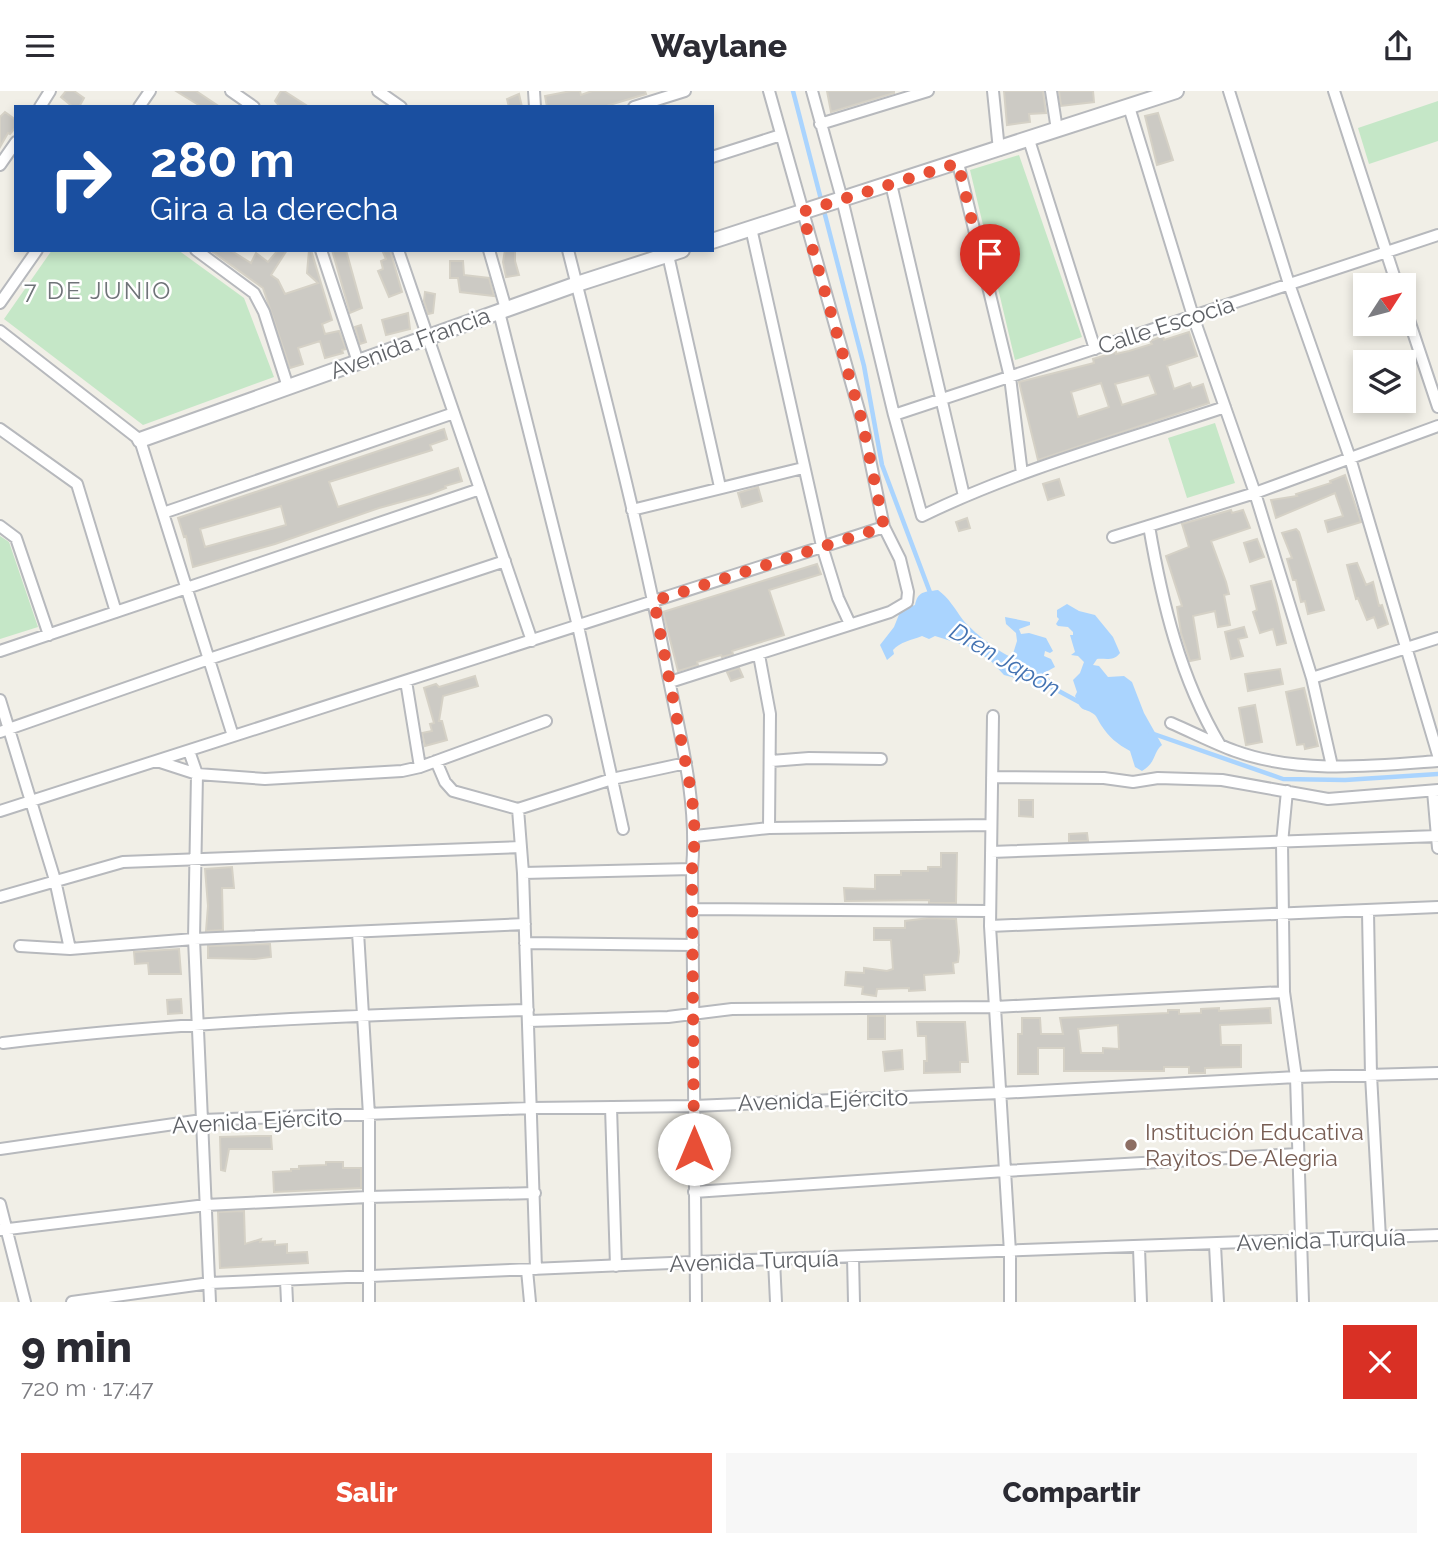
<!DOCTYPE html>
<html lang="es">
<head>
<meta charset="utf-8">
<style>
	:root { --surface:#fff; --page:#f7f7f7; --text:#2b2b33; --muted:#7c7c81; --accent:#e84f36 }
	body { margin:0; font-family:Raleway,sans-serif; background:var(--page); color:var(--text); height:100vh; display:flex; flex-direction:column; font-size:26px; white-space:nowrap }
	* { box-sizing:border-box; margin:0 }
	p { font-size:23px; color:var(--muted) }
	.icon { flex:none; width:38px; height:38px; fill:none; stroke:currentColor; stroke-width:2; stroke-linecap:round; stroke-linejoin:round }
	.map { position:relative; height:1211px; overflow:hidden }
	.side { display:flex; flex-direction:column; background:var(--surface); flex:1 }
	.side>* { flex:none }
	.top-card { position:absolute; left:14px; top:14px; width:700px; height:147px; border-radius:0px; box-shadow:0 4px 10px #0003; background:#1a4fa0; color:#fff; overflow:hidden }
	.needle { width:46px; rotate:54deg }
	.controls { position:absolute; left:1353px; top:182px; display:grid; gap:14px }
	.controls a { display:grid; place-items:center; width:63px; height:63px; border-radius:0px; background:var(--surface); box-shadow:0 4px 10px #0003; font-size:35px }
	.pin { position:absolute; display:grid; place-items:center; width:60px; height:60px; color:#fff; margin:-72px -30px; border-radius:50% 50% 50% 0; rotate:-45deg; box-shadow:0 0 7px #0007 }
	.pin .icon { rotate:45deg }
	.me { position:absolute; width:77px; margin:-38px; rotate:0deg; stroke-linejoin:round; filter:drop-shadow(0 0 5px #0008) }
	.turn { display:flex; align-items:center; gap:24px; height:147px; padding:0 21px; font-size:32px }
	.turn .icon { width:91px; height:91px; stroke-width:2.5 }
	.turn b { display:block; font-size:49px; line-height:60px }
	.round { display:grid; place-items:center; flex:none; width:74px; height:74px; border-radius:0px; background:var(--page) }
	.head { display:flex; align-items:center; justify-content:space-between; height:119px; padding:0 21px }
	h1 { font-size:42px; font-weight:800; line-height:52px }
	.button { display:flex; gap:14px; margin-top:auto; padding:14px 21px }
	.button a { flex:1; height:80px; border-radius:0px; background:var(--accent); color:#fff; font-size:28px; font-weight:800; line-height:80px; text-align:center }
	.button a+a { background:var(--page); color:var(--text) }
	header { display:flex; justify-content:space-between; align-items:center; height:91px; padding:0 21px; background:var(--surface); font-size:32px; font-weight:800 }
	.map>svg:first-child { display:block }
</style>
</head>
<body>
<header><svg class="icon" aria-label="menu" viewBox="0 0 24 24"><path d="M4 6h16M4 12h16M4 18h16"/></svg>Waylane<svg class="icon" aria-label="share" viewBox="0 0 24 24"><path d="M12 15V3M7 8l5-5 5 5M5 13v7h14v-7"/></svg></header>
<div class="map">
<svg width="1438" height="1211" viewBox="0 0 1438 1211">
	<rect width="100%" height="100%" fill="#f1efe7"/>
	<path fill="#c5e7c7" d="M1438,10v40l-69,23 -11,-36z
		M1019,64l63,182 -67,23 -45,-190z
		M52,159h126l66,48 30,79 -131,48 -139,-106z
		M1215,332l20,60 -48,15 -19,-60z
		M0,445l9,6 29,85 -38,12z"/>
	<path fill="#aad4fe" d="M938,499c11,8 17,19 25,30 8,10 37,34 49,37l5,-16 -1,-8 -10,-9 -1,-7 25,5v3l-11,4 2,5 8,-1 17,5 7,13 -3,2 -5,-2 -1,5 7,3 4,8 -11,6 9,10 -8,3 -41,-11 -14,-15 -23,-14 -32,-10 -6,3 -7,-3c-10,4 -22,6 -29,14l1,4 -7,6 -7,-15 14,-18 6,-15 5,-4 10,-3c3,-14 9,-13 23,-15z
		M1067,513l12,7 16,4 18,22 7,16c-7,9 -15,5 -23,6l-4,6 6,1 9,11 16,-1 8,6 12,31 18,32c-9,7 -5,17 -20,26l-7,-4 -5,-16c-13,-7 -21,-14 -29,-26 -2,-3 -4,-8 -6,-10 -11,-9 -13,0 -20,-19l2,-4 -4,-12 7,-7 4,-11 -6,-6 -7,-1 4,-3 -5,-17h3v-3l-5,-5 -10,-1 -2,-2 3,-5 -2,-2v-7z"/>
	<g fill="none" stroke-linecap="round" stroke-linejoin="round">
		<path stroke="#aad4fe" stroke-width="4.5" d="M793,0l71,275 18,99 49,130
			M1044,592l35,19
			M1151,642l132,46 62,1 93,-6"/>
	</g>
	<path fill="#cccac4" stroke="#d5d1c6" stroke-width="2" fill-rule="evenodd" d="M66,0h8l10,7 -5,9h-6l-12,-10z
		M176,0h20l24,16h-18z
		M281,0h3l25,16h-29l-5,-6z
		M571,0h9l1,4 11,-4h53l1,3 -43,13h-56l-2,-11z
		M827,0h67v2l-63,19z
		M1004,0h39l3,22 -17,1 1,8 -23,3z
		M1059,0h34l1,11 -33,4z
		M519,3l3,13h-13l-2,-8z
		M5,21l11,8v7l-6,7 -2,-1 -8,14v-30z
		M1158,22l15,47 -16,5 -12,-49z
		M210,159h20l21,13 5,-10 12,9 10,-12h9l-16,25 7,5 7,14 33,-11 -11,-10 2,-23h2l21,70 -10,4 3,10 14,-3 7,18 -4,1 1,3 -18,5 -5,-17 -22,7 5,16 -13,4 -27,-80z
		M332,159h14l16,58 -12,5z
		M382,159h8l12,42 -13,5 -11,-26 5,-2 -2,-8 5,-2z
		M505,159h10v11l4,14 -13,2 -3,-15z
		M450,170h13l1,14 25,3 5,18 -34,-4 -2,-14h-8z
		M425,201l10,2 -2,19 -5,1 -4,-13z
		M408,222l2,16 -24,6 -4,-15z
		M361,234l5,17 -6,2 -5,-17z
		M1189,241l8,24 -30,10 7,23 16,-6 2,5 11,-4 6,19 -171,57 -19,-78 75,-19 -1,-4 23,-7v2l13,-3 23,-7 -2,-3 13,-5 1,4zM1149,284l7,19 -34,11 -7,-21zM1101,292l8,24 -31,10 -7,-25z
		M444,338l3,10 -17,6 2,5 -103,32 9,25 120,-39 4,13 -17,5 1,2 -16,6 -51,14 -104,36 -82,23 -7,-31 -2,1 -6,-19zM281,415l5,19 -81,22 -5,-18z
		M1345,384l16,47 -33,10 -3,-11 18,-5 -8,-23 -59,25 -5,-18 26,-4 -1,-2 35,-11 -1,-2z
		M1059,388l5,16 -16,5 -5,-16z
		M758,396l4,14 -20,6 -4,-14z
		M1231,419l1,3 11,-3 7,18 -39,13 15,41 3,12 -5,1 6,30 -12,2 -3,-16 -22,5 7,43 -10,2 -9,-28 -4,-26 5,-1 -16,-50 23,-9 -7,-23z
		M967,427l3,10 -11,3 -3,-9z
		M1296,438l3,3 25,78 -16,4 -3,-13 -4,1 -5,-22h-3l-6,-21 5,-1 -10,-25z
		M1257,448l7,18 -14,5 -6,-19z
		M1357,472l9,22 7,-3 6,24 3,-1 6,19 -10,4 -4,-11 -7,3 -9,-22 -2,1 -9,-34z
		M817,473l4,10 -52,16 15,45 -52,16 1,3 -11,3 -1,-2 -24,7 1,3 -20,6 -15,-59z
		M1271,490l6,23 9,39 -9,2 -4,-16 -13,4 -7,-21 4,-2 -6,-24z
		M1244,536l3,10 -9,2 5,17 -12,3 -6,-27z
		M739,577l4,9 -12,4 -4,-9z
		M1280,578l3,15 -35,7 -3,-17z
		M475,585l3,10 -35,10 -4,25h3l5,19 -22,6 -3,-13 10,-2 -2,-7 4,-1 -10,-35 12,-4 3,3z
		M1304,597l14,58 -13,3 -1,-5 -7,1 -11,-53z
		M1255,614l7,37 -16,3 -7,-37z
		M1019,709h14v17l-14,-1z
		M1087,742l1,8h-19v-7z
		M941,762h16l-1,50h-27v-3l-84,1 -1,-13 31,1v-14h26v-4h27v-4h13z
		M232,776l2,21h-12l1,42 -17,1 2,-25 -3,-37z
		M929,827l27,1 3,33 -1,10 -5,1 1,10 -30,2 1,15 -16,1v-3l-32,1 -1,7 -14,-2 1,-7 -18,-2 1,-13 18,1v-5l23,3 6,-2 -2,-29h-17v-12h31v-7z
		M270,853l1,13 -16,2 -47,-1v-12z
		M179,858l2,25h-32l-1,-11 -13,1 -1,-12z
		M181,908l1,14 -14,1 -1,-14z
		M1219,917v3l51,-3 1,15 -51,2 1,20h20v22l-36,1v5h-16v-6h-25v4h-100v-23h-26v26h-20v-40h4v-16h18l1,16h22l-3,-16 108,-5v-3h11v4l22,-1v-4zM1118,934l1,24 -16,-1v5h-22l-3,-24z
		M868,925h17v23h-17z
		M917,931h48l3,40h-8v10l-36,1v-12h3l-1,-25h-8z
		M902,959l1,19 -18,2 -2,-19z
		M256,1045h15l1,13h-43l-4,22 -4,-1 -1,-33z
		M326,1071h17v6h18v20l-87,4 -1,-20 18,-1v-2h8v-3l27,-1z
		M244,1120l1,33 16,-5 -1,3 15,-1v4l12,-1v9l20,-1 1,11 -88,5 -2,-56z"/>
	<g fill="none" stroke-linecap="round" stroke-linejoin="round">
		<defs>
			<path id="minor" d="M231,0l23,16
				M378,0l23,16
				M534,0l1,16
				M812,0l30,108 52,216 28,101c96,-47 201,-75 303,-109
				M993,0l6,59
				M1051,0l6,39
				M1229,0l60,193 61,174 88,297
				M1334,0l63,194
				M40,16l10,-16
				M139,16l11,-16
				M634,16l51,-16
				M1129,16l64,209 62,177 57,185 20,88
				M820,33l108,-33
				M1029,49l66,209
				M712,66l69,-22
				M958,72l52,214 12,97
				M0,74l16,-23
				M891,93l73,312
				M751,137l71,318 16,52 12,26
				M196,159l58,43 10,19 24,75
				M321,159l37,112
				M398,159l134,391
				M489,159l17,59
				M568,159c35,139 72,279 99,420 13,66 31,131 25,199l4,433
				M668,164l52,232
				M0,212l37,-53
				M1404,214l34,102
				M499,221l79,314 45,203
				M0,240l140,109 93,296
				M894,324l544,-180
				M0,338l77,55 39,128
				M632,419l171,-42
				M163,422l291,-100
				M0,435l16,12 33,97
				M1149,435c13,76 31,152 71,219
				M1113,446l142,-44 183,-67
				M0,560l480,-162
				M759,564l11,59 -1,114
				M1312,587l126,-40
				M406,590l14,86
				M670,591l220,-70 17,-10 1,-10 -8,-33 -16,-32 -22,-106 -93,-330
				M0,609l55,180 15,69
				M993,625l-3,210 20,326v50
				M1171,632c21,9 42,20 64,28 63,23 137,15 203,10
				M0,641l209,-73 296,-98
				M189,660l8,23 -3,165 16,363
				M157,670l40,13 68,5 137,-8 18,-4 126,-46
				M436,670l9,21 8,9 65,18 94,-30 74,-16
				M771,670l38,-3 72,1
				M992,686l112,1 29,4 25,-4 64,2 106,19 110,-9
				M1287,700l-5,52 2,149 12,85 7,225
				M1433,700l5,57
				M518,718l5,64 13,396
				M0,720l884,-284
				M695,745l74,-8 222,-3
				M991,761l447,-16
				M523,782l169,-4
				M0,806l123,-35 398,-15
				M693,818l297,2
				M1368,821l3,163 9,163
				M990,835l448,-19
				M358,841l11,183v187
				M525,852l168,2
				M20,855l50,3 124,-10 331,-15
				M528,930l140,-4 64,-8 263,-2 289,-15
				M3,952c174,-21 350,-28 525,-33
				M611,1016l5,159
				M0,1058l202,-29 330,-12 162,-2 306,-13 296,-16 142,-4
				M694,1101l311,-21 293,-17
				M0,1113l25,98
				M0,1139l206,-25 162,-8 167,-4
				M1215,1154l3,57
				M1139,1157l2,54
				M853,1166l1,45
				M774,1169l2,42
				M527,1179l3,32
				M286,1189l1,22
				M72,1211l138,-19 484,-21 744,-27"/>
			<path id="tertiary" d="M712,150l464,-150
				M140,349l437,-156 105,-34"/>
		</defs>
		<use href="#minor" stroke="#b7b9bd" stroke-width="14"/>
		<use href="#tertiary" stroke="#b7b9bd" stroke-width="18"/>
		<use href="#minor" stroke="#fff" stroke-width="10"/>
		<use href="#tertiary" stroke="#fff" stroke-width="14"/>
	</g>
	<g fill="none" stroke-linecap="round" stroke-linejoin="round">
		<path stroke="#e84f36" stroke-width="12" stroke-dasharray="0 21.6" d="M694,1058l-2,-280 3,-33 -3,-40 -38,-195 230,-74 -22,-106 -60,-209 156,-49 32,133"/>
	</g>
	<circle fill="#8d6e63" stroke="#fff" stroke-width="2.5" cx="1131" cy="1054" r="7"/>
	<g text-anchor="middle" stroke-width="5" stroke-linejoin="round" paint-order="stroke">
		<g font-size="23" fill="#5f6267" stroke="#fff">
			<text transform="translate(1166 234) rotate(-18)" y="8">Calle Escocia</text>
			<text transform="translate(410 252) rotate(-20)" y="8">Avenida Francia</text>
			<text transform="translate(823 1009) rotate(-2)" y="8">Avenida Ejército</text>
			<text transform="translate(257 1030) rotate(-3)" y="8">Avenida Ejército</text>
			<text transform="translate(1321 1149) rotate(-2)" y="8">Avenida Turquía</text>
			<text transform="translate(754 1170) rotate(-2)" y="8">Avenida Turquía</text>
		</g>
		<g font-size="23" fill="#785e54" stroke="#fff" text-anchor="start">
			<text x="1145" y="1049">Institución Educativa<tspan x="1145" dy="26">Rayitos De Alegria</tspan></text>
		</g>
		<g font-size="24" letter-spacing="2" fill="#707479" stroke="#fff">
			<text x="98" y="208">7 DE JUNIO</text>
		</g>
		<g font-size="24" font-style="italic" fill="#4473b2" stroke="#fff">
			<text transform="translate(1005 569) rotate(30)" y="8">Dren Japón</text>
		</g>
	</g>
</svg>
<div class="controls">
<a><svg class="needle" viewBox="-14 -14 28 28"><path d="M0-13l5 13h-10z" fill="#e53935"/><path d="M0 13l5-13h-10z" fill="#7c7c81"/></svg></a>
<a><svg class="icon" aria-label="layers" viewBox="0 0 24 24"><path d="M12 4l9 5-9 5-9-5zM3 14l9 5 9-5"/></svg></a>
</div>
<div class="pin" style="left:990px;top:205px;background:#d93025"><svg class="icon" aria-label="arrive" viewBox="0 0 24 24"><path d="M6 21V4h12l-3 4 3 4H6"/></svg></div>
<svg class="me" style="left:694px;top:1058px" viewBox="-20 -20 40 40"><circle r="19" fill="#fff"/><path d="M0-13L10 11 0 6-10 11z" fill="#e84f36"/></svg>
<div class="top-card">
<div class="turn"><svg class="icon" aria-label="right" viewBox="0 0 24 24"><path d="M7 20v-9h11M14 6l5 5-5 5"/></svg><div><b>280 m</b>Gira a la derecha</div></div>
</div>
</div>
<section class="side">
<div class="head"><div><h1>9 min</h1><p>720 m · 17:47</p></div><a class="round" style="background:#d93025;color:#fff"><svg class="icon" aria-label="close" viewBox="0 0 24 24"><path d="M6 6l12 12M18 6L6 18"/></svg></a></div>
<div class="button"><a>Salir</a><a>Compartir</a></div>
</section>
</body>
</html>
